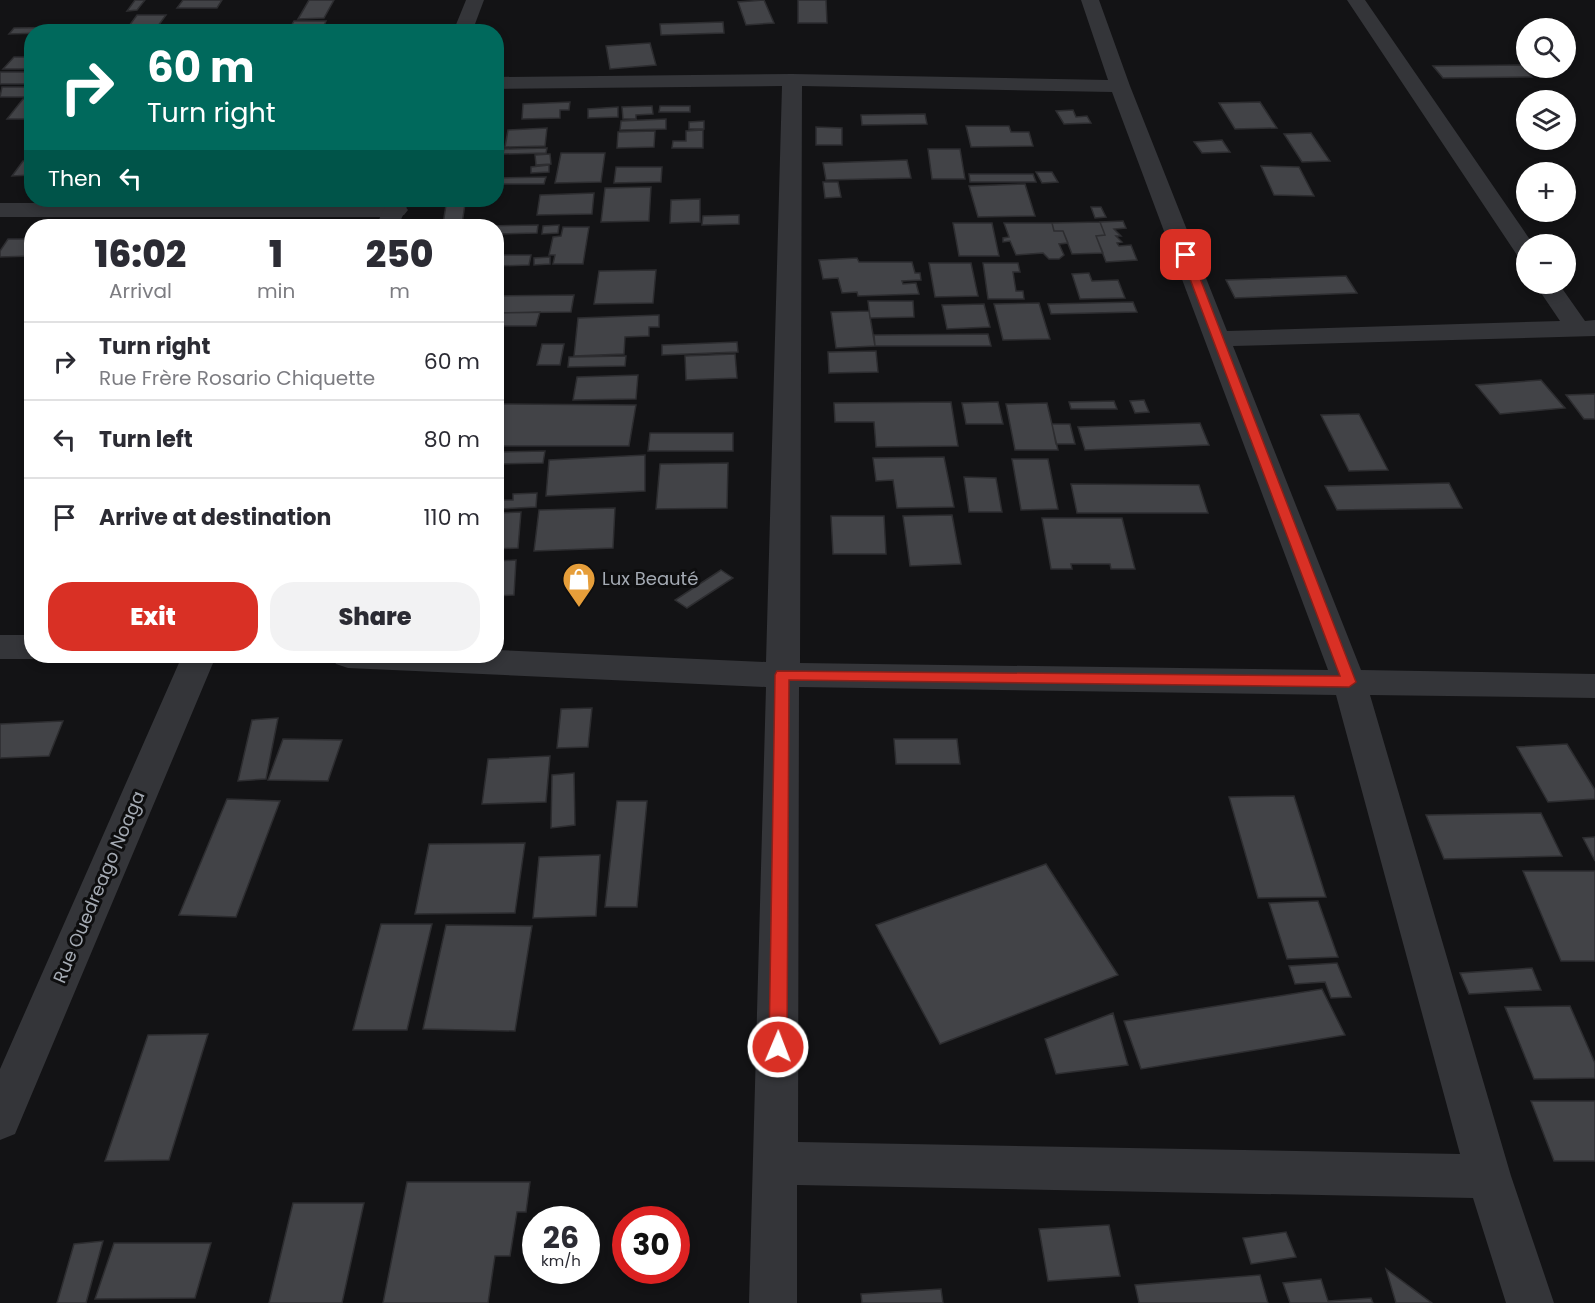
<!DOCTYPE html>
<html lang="en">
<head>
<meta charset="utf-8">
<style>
	:root { --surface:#fff; --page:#f2f2f3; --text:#2b2b33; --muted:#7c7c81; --line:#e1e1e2; --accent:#d93025 }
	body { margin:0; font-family:Poppins,sans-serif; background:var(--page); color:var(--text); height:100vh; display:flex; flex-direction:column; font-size:22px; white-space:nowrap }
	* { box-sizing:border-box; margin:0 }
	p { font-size:20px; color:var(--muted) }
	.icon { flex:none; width:33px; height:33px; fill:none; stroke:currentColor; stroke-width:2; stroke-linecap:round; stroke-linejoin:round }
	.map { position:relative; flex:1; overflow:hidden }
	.details { position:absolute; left:24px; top:219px; width:480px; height:444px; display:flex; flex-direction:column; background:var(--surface); border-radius:24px; box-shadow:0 3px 9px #0003 }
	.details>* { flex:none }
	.banner { position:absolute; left:24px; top:24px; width:480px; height:183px; border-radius:24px; box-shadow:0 3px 9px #0003; background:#00695c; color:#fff; overflow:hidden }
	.tools { position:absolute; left:1516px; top:18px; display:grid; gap:12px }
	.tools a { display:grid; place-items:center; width:60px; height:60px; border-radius:50%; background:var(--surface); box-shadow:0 3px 9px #0003; font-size:30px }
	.speed { position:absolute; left:522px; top:1206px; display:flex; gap:12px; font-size:30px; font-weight:700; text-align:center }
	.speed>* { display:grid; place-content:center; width:78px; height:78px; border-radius:50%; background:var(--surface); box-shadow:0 3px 9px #0003; line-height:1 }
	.speed small { font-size:15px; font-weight:400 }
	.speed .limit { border:9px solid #d22; background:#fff; color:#111 }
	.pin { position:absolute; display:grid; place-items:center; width:51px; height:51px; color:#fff; margin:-26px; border-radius:12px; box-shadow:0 3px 9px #0006 }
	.me { position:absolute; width:66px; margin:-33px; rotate:1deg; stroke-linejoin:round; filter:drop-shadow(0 0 4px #0008) }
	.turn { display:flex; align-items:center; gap:21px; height:126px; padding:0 24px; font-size:27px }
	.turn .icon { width:78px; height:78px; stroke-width:2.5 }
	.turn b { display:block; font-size:42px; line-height:51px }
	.then { display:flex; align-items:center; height:57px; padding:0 24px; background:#0003; gap:12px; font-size:22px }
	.eta { display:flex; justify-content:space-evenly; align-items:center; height:102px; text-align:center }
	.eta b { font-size:36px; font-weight:800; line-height:42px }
	.button { display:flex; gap:12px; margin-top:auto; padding:12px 24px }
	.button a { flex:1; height:69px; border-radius:24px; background:var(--accent); color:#fff; font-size:24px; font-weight:800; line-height:69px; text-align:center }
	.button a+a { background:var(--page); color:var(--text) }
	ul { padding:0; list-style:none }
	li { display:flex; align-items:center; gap:18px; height:78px; padding:0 24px; border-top:2px solid var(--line) }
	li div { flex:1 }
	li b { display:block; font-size:22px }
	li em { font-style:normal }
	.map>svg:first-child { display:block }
</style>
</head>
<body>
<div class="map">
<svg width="1595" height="1303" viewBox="0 0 1595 1303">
	<rect width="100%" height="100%" fill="#131315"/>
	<path fill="#424347" stroke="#2d2d30" stroke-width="1.5" d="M135,0h10l-8,10 -10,1z
		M183,0h39l-5,8h-40z
		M309,0h25l-10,18 -26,1z
		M764,0l10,23 -28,2 -8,-23z
		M798,0h28l1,23h-29z
		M137,15h29l-8,11h-29z
		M294,21h32l-3,7h-33z
		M723,22l1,11 -63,2 -1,-11z
		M81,27l-3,5 -69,2 5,-6z
		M88,28h34l-3,4h-34z
		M650,43l6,22 -46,4 -4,-23z
		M14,57h18v12h-29z
		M1521,65l11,12 -89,1 -10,-12z
		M0,72h32v12h-32z
		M2,87h30v10h-32z
		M23,99h9v20h-25z
		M570,102l-1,8h-9v8l-38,1 1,-15z
		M1260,102l17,26 -42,1 -16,-26z
		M652,106l1,8 -17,1v4h-13l-1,-12z
		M660,106h30v6h-31z
		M618,107v10l-30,1v-9z
		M1073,110l3,7 11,-1 4,7 -27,1 -8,-13z
		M925,114l2,10 -65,1 -1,-10z
		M666,119v10l-46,1 1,-9z
		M704,121v8h-15v-7z
		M966,126h43l2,6h18l4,14 -62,1z
		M816,127l26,1v17h-26z
		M547,128l-2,18 -40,1 3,-17z
		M703,130v18h-31l1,-7h13v-10z
		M655,131l-1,16 -37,1 1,-16z
		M1311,133l19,28 -28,1 -18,-28z
		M1222,140l8,12 -28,1 -8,-11z
		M547,148l-1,5 -43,1 1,-5z
		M928,149h32l5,30h-33z
		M561,153h44l-4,29 -46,1z
		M550,154l1,10 -15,1 -1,-10z
		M907,160l4,18 -85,2 -3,-17z
		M23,161h9v14l-20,1z
		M549,165v7l-18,1v-6z
		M1261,166l38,1 15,29 -40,-1z
		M616,167h46l-1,15 -47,1z
		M1036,172h16l6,10 -16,1z
		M969,174h64l3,8h-66z
		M546,177l-2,7h-48v-6z
		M823,182h15l3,15 -16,1z
		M1025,184l10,32 -57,1 -9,-31z
		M651,187l-2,34 -48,1 4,-34z
		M594,193l-2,21 -55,1 3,-20z
		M700,199v23l-30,1 1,-23z
		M465,204l-3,20h-19l3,-19z
		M1091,207h10l5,10 -11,1z
		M739,215v9l-37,1 1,-9z
		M1123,221l3,7 -12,1 7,7h-5l6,6 -5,1 2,3 12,-1 6,15 -31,2 -10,-26 9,-1 -5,-13z
		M1100,222l5,13 -9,1 7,17 -31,1 -9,-23h-9l-2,-8z
		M953,223h39l7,33h-40z
		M1004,223h48l2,8h9l5,12 -9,1 5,11 -5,4h-10l-6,-6 -27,2 -6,-14 -7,1v-4l6,-1z
		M538,225l-1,8 -41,1v-8h-12z
		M559,225l-1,8 -16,1 1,-8z
		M563,227h26l-6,37h-30l2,-9h-6l4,-18 8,-1z
		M8,239h24v17l-32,1v-6z
		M496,255h35l-2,10 -33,1z
		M550,257v7l-16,1v-7z
		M857,258l2,4h53l3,11h5l1,7 -19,1 1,3 13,-1 3,11 -61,2 -1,-4 -15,1 -4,-15 -15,1 -4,-19z
		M929,263h42l7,33 -43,1z
		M983,263h35l2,9h-7l3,19h7l1,8h-36z
		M656,270l-3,33 -59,1 5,-33z
		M1089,273l3,8 26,-1 7,18 -45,1 -8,-25z
		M1346,276l11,17 -122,5 -9,-18z
		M574,295l-3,17 -75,1v-17z
		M868,301h45l1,16 -44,1z
		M1133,302l4,10 -86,2 -3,-10z
		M1039,303l11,36 -47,1 -9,-36z
		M984,304l6,23 -43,2 -5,-24z
		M869,311l6,35 -39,2 -5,-36z
		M540,312l-4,14h-40v-13z
		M659,315v12h-10v9l-24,1 -1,17 -50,2 4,-38z
		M988,334l3,12h-116l-1,-11z
		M737,342l1,10 -76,3v-10z
		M542,344h22l-4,21h-23z
		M876,351l2,21 -49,1 -1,-21z
		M735,354l2,24 -51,2 -1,-24z
		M626,356l-1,10 -57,1 1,-10z
		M638,375l-2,24 -63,1 4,-23z
		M1541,380l24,28 -65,6 -24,-29z
		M1595,394v25h-11l-18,-24z
		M1144,400l5,12 -14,1 -5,-12z
		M1114,401l3,8h-46l-2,-7z
		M951,402l7,44 -82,1 -2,-25h-39l-1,-19z
		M998,402l5,22h-37l-4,-21z
		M1047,403l11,47h-43l-9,-46z
		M496,404l140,1 -7,41h-133z
		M1359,414l29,56 -39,1 -28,-56z
		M1200,423l9,22 -124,5 -7,-23z
		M1052,424h18l5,20h-19z
		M650,433h83v18h-85z
		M545,451l-2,12 -43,1 2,-12z
		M645,455v36l-99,5 3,-36z
		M944,457l10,50 -57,1 -4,-28 -17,1 -3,-23z
		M1012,459h36l10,50 -37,1z
		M728,463l-1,45 -71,1 4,-45z
		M964,477l32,1 6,34h-33z
		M1449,483l13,25 -125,2 -12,-24z
		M1071,484l128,1 9,28h-131z
		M537,493l-1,14 -37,2 1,-9h13v-6z
		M615,508l-2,40 -79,3 5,-41z
		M521,512l-3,36 -22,1v-36z
		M952,515l9,49 -51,2 -7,-50z
		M831,516h53l2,38h-53z
		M1042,518h80l13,51h-24l-1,-5h-39l1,5h-21z
		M516,560l-2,35 -18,1v-35z
		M721,570l12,8 -46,30 -12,-8z
		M592,708l-4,39 -31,1 4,-39z
		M278,718l-12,61 -28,2 14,-61z
		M63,721l-14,35 -49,2v-34z
		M283,739l59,1 -14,41 -60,-1z
		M894,739h63l3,25h-64z
		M1567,744l28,46v9l-47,3 -31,-55z
		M550,756l-4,46 -64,2 6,-45z
		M574,773l1,52 -24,3 1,-53z
		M1294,796l32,101 -68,1 -29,-101z
		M227,799l53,2 -44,116 -57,-2z
		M617,801h30l-10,106h-32z
		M1541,813l21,43 -118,3 -18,-44z
		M1595,837v24l-12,-23z
		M525,843l-10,70 -100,1 14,-70z
		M600,855l-4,61 -63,2 6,-61z
		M1046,864l72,111 -178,69 -64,-119z
		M1523,871h72v90h-34z
		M1318,901l20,56 -51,2 -18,-56z
		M381,924h51l-25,106h-54z
		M446,925l86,1 -17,105 -92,-2z
		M1337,963l14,34 -20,1 -6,-16 -30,2 -6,-18z
		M1532,968l9,22 -72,4 -9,-21z
		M1322,989l23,46 -204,34 -17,-48z
		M1570,1006l25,57v15l-61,1 -29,-72z
		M1113,1013l15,52 -72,9 -11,-35z
		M208,1034l-39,126 -64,1 43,-126z
		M1531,1101h64v60h-41z
		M407,1182h123l-4,30h-9l-7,44h-15l-7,47h-105z
		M293,1203h71l-22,100h-73z
		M1109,1225l11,51 -72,5 -9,-52z
		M1286,1232l10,25 -45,7 -8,-26z
		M103,1241l-17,62h-29l17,-59z
		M114,1243h97l-16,55 -100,1z
		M1386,1269l46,34h-36z
		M1260,1275l8,28h-129l-4,-18z
		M1321,1279l7,22 43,-3 2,5h-83l-7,-20z
		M941,1289l2,14h-81l-1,-9z"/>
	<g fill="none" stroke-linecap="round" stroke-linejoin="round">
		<path fill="#343539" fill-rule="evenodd" d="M1081,0h18l31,86 97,245 333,-10 -25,-37h24l26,37 10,-1v16l-362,10 128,324 234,4v24l-225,-3 141,481 43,127h-48l-33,-105 -676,-13v118h-48l17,-616 -418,-19 -12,-4 -5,-8h165v-6l270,12 16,-576 -286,3v-12l296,-3 316,6zM802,86l310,6 216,578 -528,-7zM799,687l537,8 124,459 -662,-12z
			M1347,0h18l168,244h-6v16l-8,-2z
			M0,203h396l8,2 4,5 -4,5 -8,2h-396z
			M0,635h32v21h11l-11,3h-32z"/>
		<path fill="#343539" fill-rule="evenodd" d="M466,0h18l-12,32h-19z
			M388,200h22l-12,26h-22z
			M182,656h34l-201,478 -15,6v-71z"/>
	</g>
	<path fill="#d93025" stroke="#8d1f18" stroke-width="1.5" d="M1186,252l5,3 165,427 -7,5 -560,-7 -2,367 -3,6 -6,2 -6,-2 -3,-6 6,-372 2,-4 563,5 -159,-421z"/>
	<defs>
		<symbol id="shop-pin" viewBox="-11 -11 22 30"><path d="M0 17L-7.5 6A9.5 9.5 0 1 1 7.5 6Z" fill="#e69e3a" stroke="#0e0e0f"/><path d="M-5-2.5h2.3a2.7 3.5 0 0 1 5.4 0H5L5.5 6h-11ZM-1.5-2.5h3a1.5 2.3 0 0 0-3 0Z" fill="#fff"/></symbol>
	</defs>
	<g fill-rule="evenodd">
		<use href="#shop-pin" x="560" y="560" width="38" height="52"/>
	</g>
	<g text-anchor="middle" stroke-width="6" stroke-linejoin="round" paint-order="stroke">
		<g font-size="18" fill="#a5abb4" stroke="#0e0e0f" text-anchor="start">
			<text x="602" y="585">Lux Beauté</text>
		</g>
		<g font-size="18" fill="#a5abb4" stroke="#0e0e0f">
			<text transform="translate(99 887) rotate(-67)" y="6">Rue Ouedreago Noaga</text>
		</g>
	</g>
</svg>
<div class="tools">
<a><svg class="icon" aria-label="search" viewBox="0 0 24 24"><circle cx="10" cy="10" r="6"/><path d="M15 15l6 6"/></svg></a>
<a><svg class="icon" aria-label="layers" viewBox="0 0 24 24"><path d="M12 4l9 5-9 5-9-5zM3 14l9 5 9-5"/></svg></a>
<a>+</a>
<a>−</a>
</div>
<div class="speed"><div>26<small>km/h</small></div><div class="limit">30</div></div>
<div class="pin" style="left:1186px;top:255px;background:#d93025"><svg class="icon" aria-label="arrive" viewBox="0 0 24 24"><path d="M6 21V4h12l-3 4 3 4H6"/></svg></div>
<svg class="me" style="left:778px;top:1047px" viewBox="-20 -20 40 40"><circle r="17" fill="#d93025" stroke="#fff" stroke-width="3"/><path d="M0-11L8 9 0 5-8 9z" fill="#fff"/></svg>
<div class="banner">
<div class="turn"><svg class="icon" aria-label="right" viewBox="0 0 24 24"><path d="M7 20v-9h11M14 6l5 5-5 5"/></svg><div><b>60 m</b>Turn right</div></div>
<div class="then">Then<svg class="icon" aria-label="left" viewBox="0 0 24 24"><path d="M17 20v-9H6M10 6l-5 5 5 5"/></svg></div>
</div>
<section class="details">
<div class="eta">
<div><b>16:02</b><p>Arrival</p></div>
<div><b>1</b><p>min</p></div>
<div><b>250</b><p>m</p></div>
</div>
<ul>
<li><svg class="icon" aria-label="right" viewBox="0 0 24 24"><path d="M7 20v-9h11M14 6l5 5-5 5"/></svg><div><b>Turn right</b><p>Rue Frère Rosario Chiquette</p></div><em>60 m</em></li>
<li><svg class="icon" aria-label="left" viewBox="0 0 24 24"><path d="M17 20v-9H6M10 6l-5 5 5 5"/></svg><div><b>Turn left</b></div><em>80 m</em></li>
<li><svg class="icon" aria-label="arrive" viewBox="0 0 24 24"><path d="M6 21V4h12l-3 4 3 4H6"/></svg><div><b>Arrive at destination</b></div><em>110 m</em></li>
</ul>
<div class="button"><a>Exit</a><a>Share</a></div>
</section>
</div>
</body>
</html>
